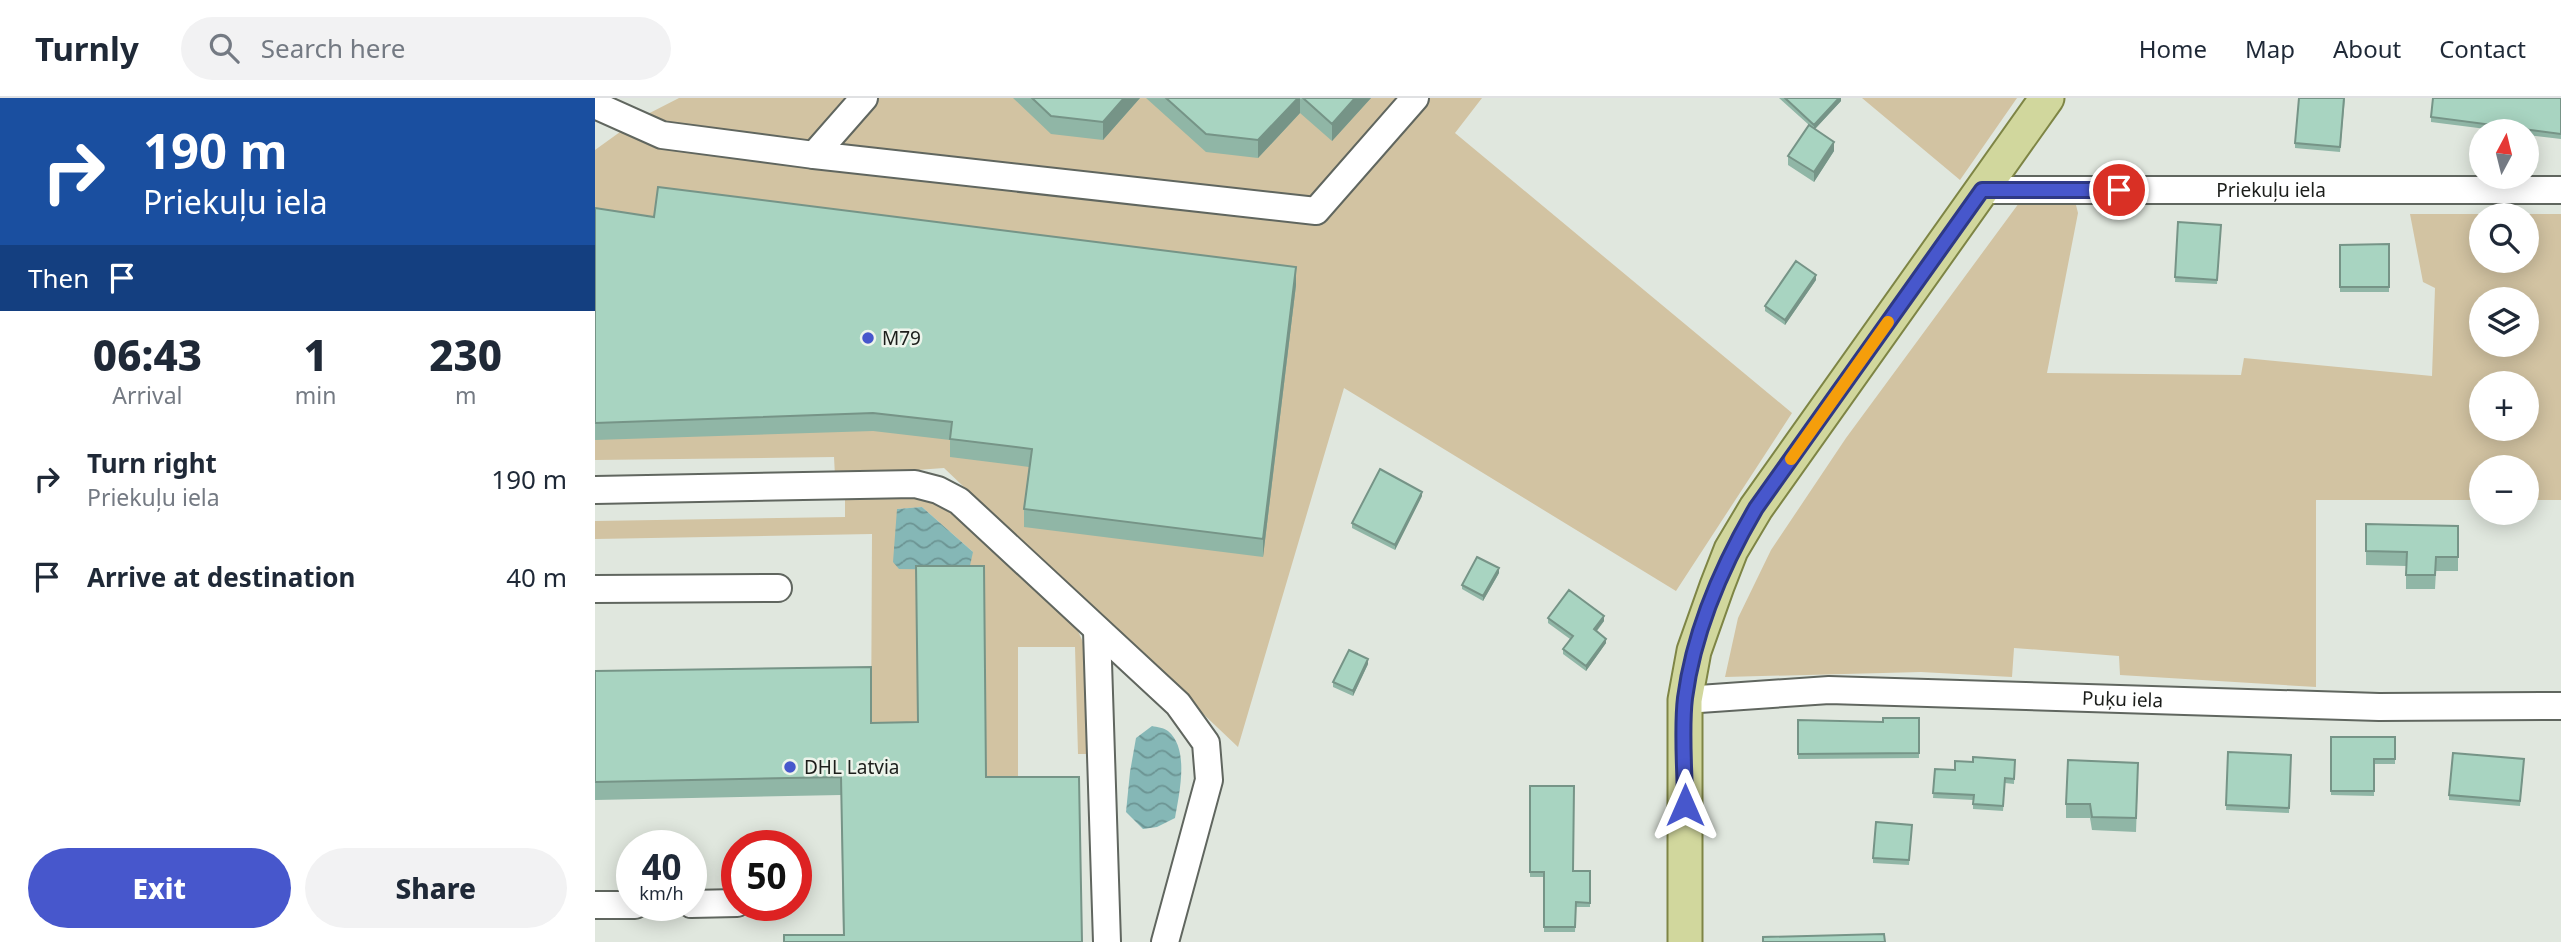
<!DOCTYPE html>
<html lang="en">
<head>
<meta charset="utf-8">
<style>
	:root { --surface:#fff; --page:#f2f2f3; --text:#1f2937; --muted:#747a83; --line:#e0e1e3; --accent:#4757cc }
	body { margin:0; font-family:"Noto Sans",sans-serif; background:var(--page); color:var(--text); height:100vh; display:flex; flex-direction:column; font-size:26px; white-space:nowrap }
	* { box-sizing:border-box; margin:0 }
	p { font-size:23px; color:var(--muted) }
	.icon { flex:none; width:38px; height:38px; fill:none; stroke:currentColor; stroke-width:2; stroke-linecap:round; stroke-linejoin:round }
	.map { position:relative; flex:1; overflow:hidden }
	.panel { display:flex; flex-direction:column; background:var(--surface); width:595px }
	.panel>* { flex:none }
	.guide { background:#1a4fa0; color:#fff; overflow:hidden }
	.needle { width:46px; rotate:7deg }
	.tools { position:absolute; left:1874px; top:21px; display:grid; gap:14px }
	.tools a { display:grid; place-items:center; width:70px; height:70px; border-radius:50%; background:var(--surface); box-shadow:0 4px 18px #0003; font-size:35px }
	.speed { position:absolute; left:21px; top:732px; display:flex; gap:14px; font-size:35px; font-weight:700; text-align:center }
	.speed>* { display:grid; place-content:center; width:91px; height:91px; border-radius:50%; background:var(--surface); box-shadow:0 4px 18px #0003; line-height:1 }
	.speed small { font-size:18px; font-weight:400 }
	.speed .limit { border:10px solid #d22; background:#fff; color:#111 }
	.pin { position:absolute; display:grid; place-items:center; width:60px; height:60px; color:#fff; margin:-30px; border:4px solid #fff; border-radius:50%; box-shadow:0 2px 7px #0007 }
	.me { position:absolute; width:77px; margin:-38px; rotate:0deg; stroke-linejoin:round; filter:drop-shadow(0 0 5px #0008) }
	.turn { display:flex; align-items:center; gap:24px; height:147px; padding:0 28px; font-size:32px }
	.turn .icon { width:91px; height:91px; stroke-width:2.5 }
	.turn b { display:block; font-size:49px; line-height:60px }
	.then { display:flex; align-items:center; height:66px; padding:0 28px; background:#0003; gap:14px; font-size:26px }
	.eta { display:flex; justify-content:space-evenly; align-items:center; height:119px; text-align:center }
	.eta b { font-size:42px; font-weight:800; line-height:49px }
	.cta { display:flex; gap:14px; margin-top:auto; padding:14px 28px }
	.cta a { flex:1; height:80px; border-radius:42px; background:var(--accent); color:#fff; font-size:28px; font-weight:800; line-height:80px; text-align:center }
	.cta a+a { background:var(--page); color:var(--text) }
	ul { padding:0; list-style:none }
	li { display:flex; align-items:center; gap:21px; height:98px; padding:0 28px }
	li div { flex:1 }
	li b { display:block; font-size:26px }
	li em { font-style:normal }
	header { display:flex; align-items:center; gap:42px; box-sizing:border-box; height:98px; padding:0 35px; background:var(--surface); border-bottom:2px solid var(--line) }
	header strong { font-size:33px }
	nav { display:flex; gap:38px; margin-inline-start:auto; font-size:24px }
	.search { width:490px; height:63px; background:var(--page); display:flex; align-items:center; gap:18px; box-sizing:border-box; padding:0 24px; border-radius:38px; color:var(--muted); font-size:26px }
	main { display:flex; flex:1; min-height:0 }
	.map>svg:first-child { display:block }
</style>
</head>
<body>
<header>
<strong>Turnly</strong>
<div class="search"><svg class="icon" aria-label="search" viewBox="0 0 24 24"><circle cx="10" cy="10" r="6"/><path d="M15 15l6 6"/></svg>Search here</div>
<nav><a>Home</a><a>Map</a><a>About</a><a>Contact</a></nav>
</header>
<main>
<section class="panel">
<div class="guide">
<div class="turn"><svg class="icon" aria-label="right" viewBox="0 0 24 24"><path d="M7 20v-9h11M14 6l5 5-5 5"/></svg><div><b>190 m</b>Priekuļu iela</div></div>
<div class="then">Then<svg class="icon" aria-label="arrive" viewBox="0 0 24 24"><path d="M6 21V4h12l-3 4 3 4H6"/></svg></div>
</div>
<div class="eta">
<div><b>06:43</b><p>Arrival</p></div>
<div><b>1</b><p>min</p></div>
<div><b>230</b><p>m</p></div>
</div>
<ul>
<li><svg class="icon" aria-label="right" viewBox="0 0 24 24"><path d="M7 20v-9h11M14 6l5 5-5 5"/></svg><div><b>Turn right</b><p>Priekuļu iela</p></div><em>190 m</em></li>
<li><svg class="icon" aria-label="arrive" viewBox="0 0 24 24"><path d="M6 21V4h12l-3 4 3 4H6"/></svg><div><b>Arrive at destination</b></div><em>40 m</em></li>
</ul>
<div class="cta"><a>Exit</a><a>Share</a></div>
</section>
<div class="map">
<svg width="1966" height="844" viewBox="0 0 1966 844">
	<defs>
		<pattern id="water-waves" width="16" height="10" patternUnits="userSpaceOnUse" patternTransform="scale(1.75)"><rect width="16" height="10" fill="#85b7b6"/><path d="M0 5q4-4 8 0t8 0" fill="none" stroke="#6c9493"/></pattern>
	</defs>
	<rect width="100%" height="100%" fill="#e0e7de"/>
	<path fill="#d2c3a2" fill-rule="evenodd" d="M84,0h803l-27,35 337,280 -116,178 -332,-203 -106,359 -294,-279 -109,8 -1,-19 -239,3v-310l43,-31z
		M1267,0h155l-57,82z
		M1424,105l57,2 2,8 -31,160 194,2 3,-17 188,18 3,-88 -12,-6 -13,-68h151v286h-34v-33h-46v33h-165v187l-196,-12 -1,-19 -105,-8 -2,29 -91,-5 -196,5 13,-59 33,-68 75,-112zM1886,117h46v46h-46zM1886,201h46v46h-46zM1886,285h46v46h-46z
		M329,397l30,20 124,116 12,27 1,96h-13l-3,-107h-57v147l-100,-54h-47l1,-206 -277,5v-18l250,-4v-18zM327,409l51,45 -76,-43z"/>
	<path fill="url(#water-waves)" d="M327,409l51,45 -4,18 -70,-1 -6,-7 4,-53z
		M557,628c5,1 12,2 16,5 22,18 11,63 7,87l-18,9 -14,2 -17,-17 4,-40 6,-34z"/>
	<g fill="none" stroke-linecap="round" stroke-linejoin="round">
		<defs>
			<g id="minor">
				<path d="M269,0l-50,57 502,56 99,-113"/>
				<path d="M0,7l67,30 152,20"/>
				<path id="s1" d="M1387,92h579"/>
				<path d="M0,392l320,-6 23,6 21,11 219,203 28,39 3,37 -44,162"/>
				<path d="M0,491l183,-1"/>
				<path d="M502,533l10,311"/>
				<path id="s2" d="M1090,602l144,-10 550,17 182,-1"/>
				<path d="M96,806l46,-1"/>
				<path d="M0,807h40"/>
			</g>
			<path id="major" d="M1090,844v-242l9,-49 23,-65 14,-36 25,-42 291,-410"/>
		</defs>
		<use href="#minor" stroke="#60665f" stroke-width="30"/>
		<use href="#major" stroke="#7e8545" stroke-width="37"/>
		<use href="#minor" stroke="#fff" stroke-width="26"/>
		<use href="#major" stroke="#d1d79d" stroke-width="33"/>
	</g>
	<path fill="#90b6a6" d="M418,0h127l-37,42 -52,-6z
		M551,0h225l-39,43 -32,-28 -42,45 -52,-6z
		M1184,0h62v3l-26,28 19,22 -20,31 -26,-17v-9l21,-31z
		M1750,0l-5,54 -45,-4v-5z
		M1966,0v41l-34,-4v-4h-25l-71,-9v-5z
		M0,110l59,9 642,68 -33,272 -239,-30v-18l5,-42 -79,-10v-17l-77,-9 -278,9z
		M1583,124l43,3 -4,59 -42,-2z
		M1794,146v48h-49v-47z
		M1221,182l-31,45 -20,-14v-5z
		M827,398l-27,54 -43,-22v-5z
		M1771,426l92,2v45h-22l-1,18h-29v-23l-40,-1z
		M389,468l-141,369 -2,-140 -246,5v-129l276,52 47,-1z
		M904,475l-16,28 -21,-12v-4z
		M953,520l56,3 -7,10 9,12 -20,28 -23,-17v-5l7,-10 -22,-16z
		M773,566l-15,32 -20,-9v-5z
		M1324,620v40l-121,1v-39l85,2z
		M1736,639h64v27h-21v32l-43,-1z
		M1633,654l63,3 -2,58 -63,-3z
		M1420,662l-1,24 -9,-1 -2,28 -30,-2v-9l-40,-2 2,-29 20,1 18,-8z
		M1929,666l-4,42 -71,-6v-5z
		M1543,679l-2,55 -44,-2 -2,-12h-24v-14z
		M935,688l43,85h17v36h-14l-1,25h-31v-55h-14z
		M1317,727l-3,40 -36,-2v-5z"/>
	<path fill="#769487" d="M529,0h16l-37,42v-18z
		M703,0h2v15l-42,45v-18z
		M760,0h16l-39,43v-17z
		M1244,0h2v3l-27,29v-5z
		M1239,44v9l-20,31v-10z
		M701,169v18l-33,272v-18z
		M1221,177v5l-31,45v-5z
		M827,394v4l-27,54v-5z
		M904,470v5l-16,28v-5z
		M1009,518v5l-10,13v-5z
		M1011,541v4l-20,28v-5z
		M773,561v5l-15,32v-5z"/>
	<path fill="#a8d4c1" stroke="#769487" stroke-width="2" d="M437,0h92l-21,24 -52,-6z
		M571,0h132l-40,42 -52,-6z
		M708,0h52l-23,26z
		M1190,0h54l-25,27z
		M1704,0h45l-4,49 -45,-4z
		M1838,0h128v36l-130,-17z
		M1214,27l25,17 -20,30 -26,-16z
		M63,89l638,80 -33,272 -239,-30 8,-60 -82,-10 2,-17 -79,-9 -278,10v-215l59,9z
		M1583,124l43,3 -4,55 -42,-3z
		M1794,146v43h-49v-42z
		M1201,163l20,14 -31,45 -20,-14z
		M785,371l42,23 -27,53 -43,-22z
		M1771,426l92,2v31h-22l-1,18h-29l1,-23 -41,-1z
		M882,459l22,11 -16,28 -21,-11z
		M321,468h68l2,211h93l3,165h-298v-7h60l-3,-158 -246,5v-111l276,-4v56l47,-1z
		M974,492l35,26 -10,13 12,10 -20,27 -23,-17 10,-13 -25,-18z
		M754,552l19,9 -15,32 -20,-9z
		M1288,620h36v35l-121,1v-34l85,2z
		M1736,639h64v22h-21v32h-43z
		M1633,654l63,3 -2,53 -63,-3z
		M1858,655l71,6 -4,42 -71,-6z
		M1378,659l42,3 -1,19 -9,-1 -2,28 -30,-2 1,-9 -41,-2 2,-24 20,1v-9l18,1z
		M1473,662l70,3 -2,55 -44,-1 -2,-13h-24z
		M935,688h44l-1,85h17v32l-14,-1 -1,25h-31v-55h-14z
		M1281,724l36,3 -3,35 -36,-2z
		M1289,836l1,8h-122v-5z"/>
	<g fill="none" stroke-linecap="round" stroke-linejoin="round">
		<defs>
			<path id="route" d="M1090,707c0,-34 -4,-74 0,-107 9,-68 37,-132 71,-190l226,-318h137"/>
		</defs>
		<use href="#route" stroke="#2e3985" stroke-width="18"/>
		<use href="#route" stroke="#4757cc" stroke-width="12"/>
		<path stroke="#f59e0b" stroke-width="12" d="M1196,361l97,-137"/>
	</g>
	<g fill="#4757cc" stroke="#edf4eb" stroke-width="2.5">
		<circle cx="273" cy="240" r="7"/>
		<circle cx="195" cy="669" r="7"/>
	</g>
	<g text-anchor="middle" stroke-width="5" stroke-linejoin="round" paint-order="stroke">
		<g font-size="19" fill="#1c1e1b" stroke="#edf4eb">
			<text dy="7" stroke="none"><textPath href="#s1" startOffset="289">Priekuļu iela</textPath></text>
			<text dy="7" stroke="none"><textPath href="#s2" startOffset="438">Puķu iela</textPath></text>
		</g>
		<g font-size="19" fill="#1c1e1b" stroke="#edf4eb" text-anchor="start">
			<text x="287" y="247">M79</text>
			<text x="209" y="676">DHL Latvia</text>
		</g>
	</g>
</svg>
<div class="tools">
<a><svg class="needle" viewBox="-14 -14 28 28"><path d="M0-13l5 13h-10z" fill="#e53935"/><path d="M0 13l5-13h-10z" fill="#747a83"/></svg></a>
<a><svg class="icon" aria-label="search" viewBox="0 0 24 24"><circle cx="10" cy="10" r="6"/><path d="M15 15l6 6"/></svg></a>
<a><svg class="icon" aria-label="layers" viewBox="0 0 24 24"><path d="M12 4l9 5-9 5-9-5zM3 14l9 5 9-5"/></svg></a>
<a>+</a>
<a>−</a>
</div>
<div class="speed"><div>40<small>km/h</small></div><div class="limit">50</div></div>
<div class="pin" style="left:1524px;top:92px;background:#d93025"><svg class="icon" aria-label="arrive" viewBox="0 0 24 24"><path d="M6 21V4h12l-3 4 3 4H6"/></svg></div>
<svg class="me" style="left:1090px;top:707px" viewBox="-20 -20 40 40"><path d="M0-17L14 15 0 8-14 15z" fill="#4757cc" stroke="#fff" stroke-width="4"/></svg>
</div>
</main>
</body>
</html>
